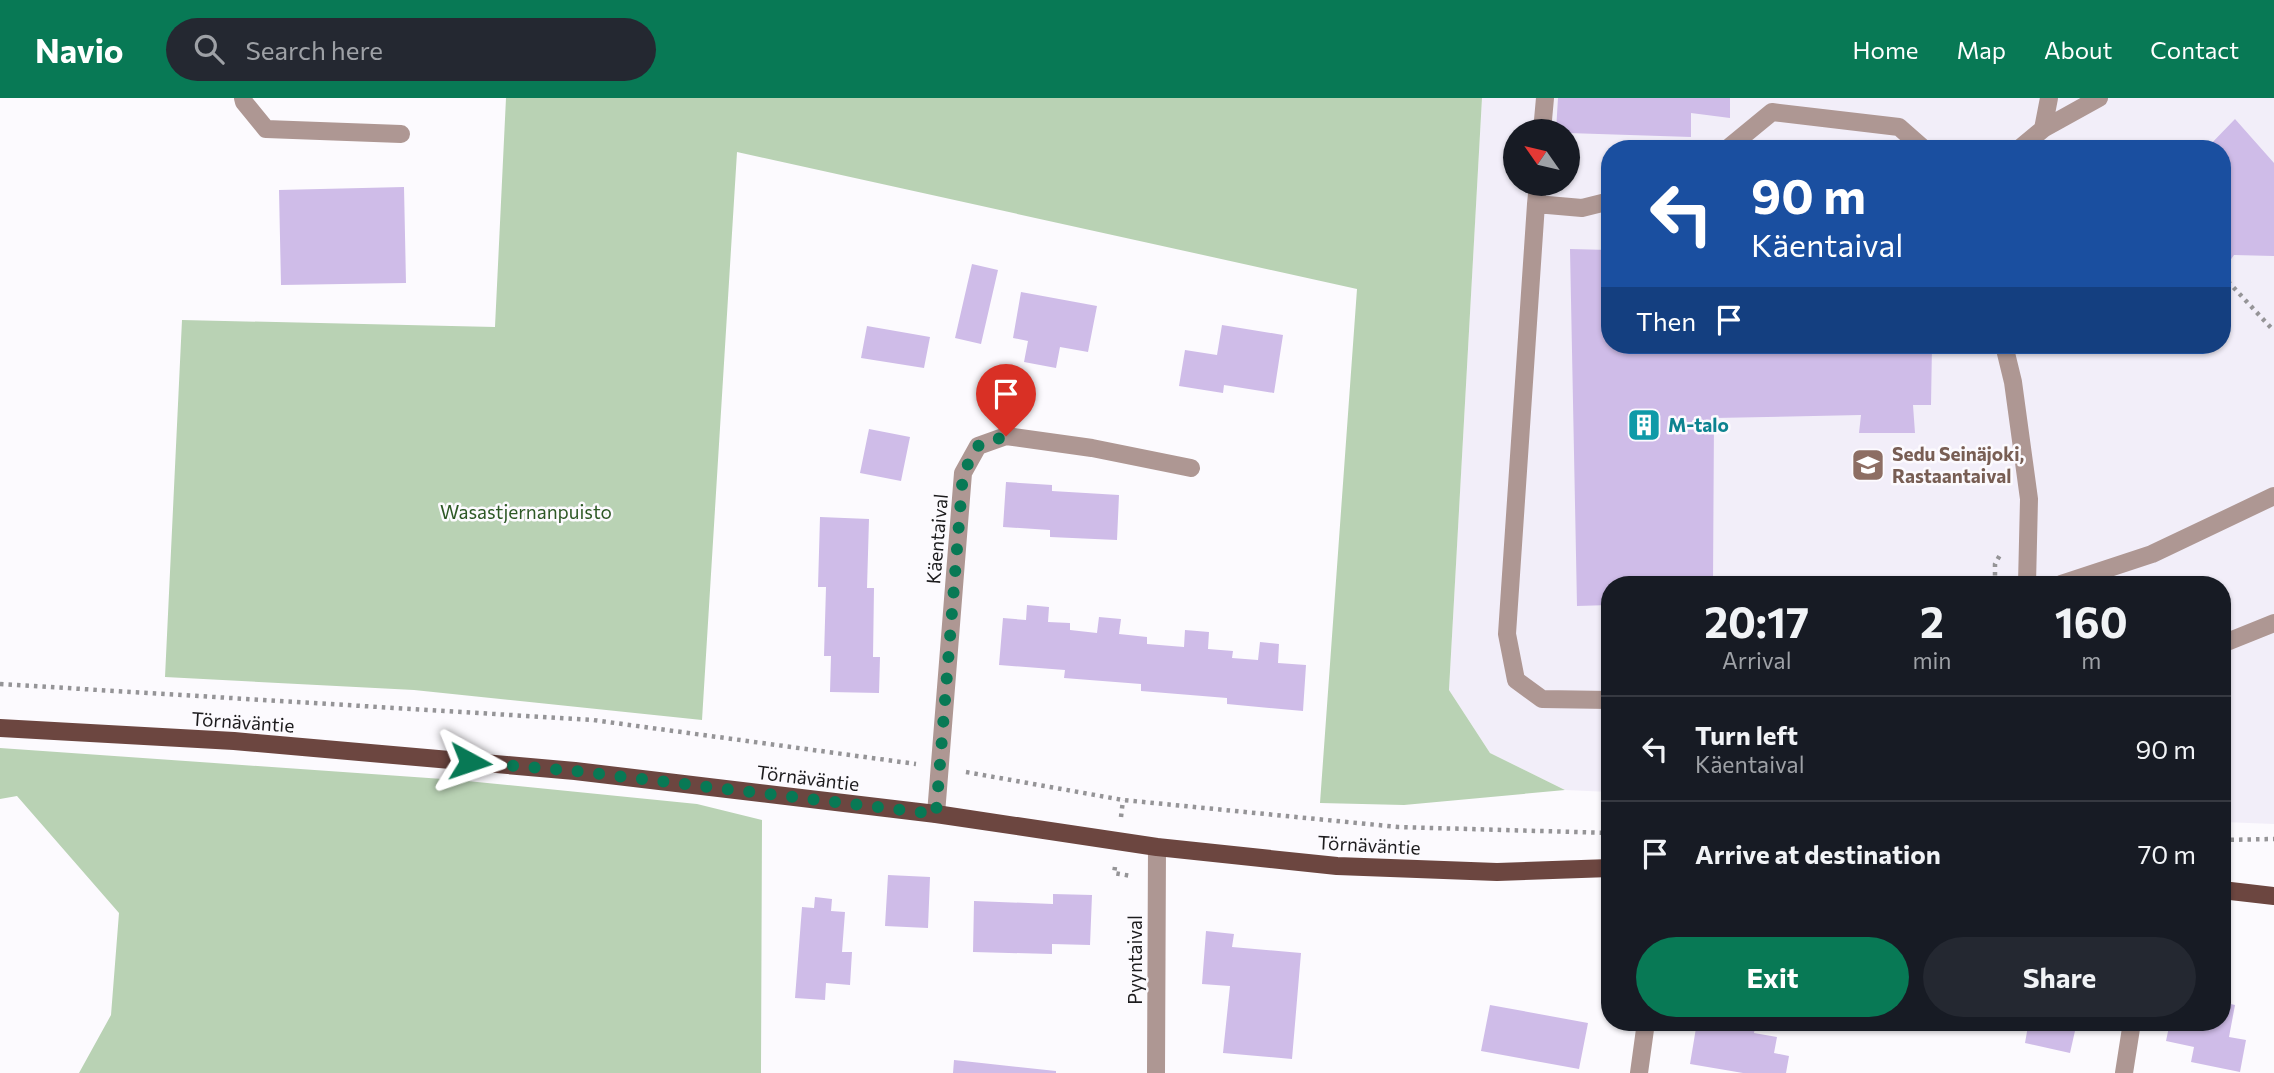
<!DOCTYPE html>
<html lang="en">
<head>
<meta charset="utf-8">
<style>
	:root { --surface:#171b24; --page:#242831; --text:#f1f3f6; --muted:#9ea1a6; --line:#363941; --accent:#087955 }
	body { margin:0; font-family:Commissioner,sans-serif; background:var(--page); color:var(--text); height:100vh; display:flex; flex-direction:column; font-size:26px; white-space:nowrap }
	* { box-sizing:border-box; margin:0 }
	p { font-size:23px; color:var(--muted) }
	.icon { flex:none; width:38px; height:38px; fill:none; stroke:currentColor; stroke-width:2; stroke-linecap:round; stroke-linejoin:round }
	.map { position:relative; flex:1; overflow:hidden }
	.details { position:absolute; left:1601px; top:478px; width:630px; height:455px; display:flex; flex-direction:column; background:var(--surface); border-radius:28px; box-shadow:0 2px 5px #0004 }
	.details>* { flex:none }
	.hud { position:absolute; left:1601px; top:42px; width:630px; height:214px; border-radius:28px; box-shadow:0 2px 5px #0004; background:#1a4fa0; color:#fff; overflow:hidden }
	.needle { width:46px; rotate:304deg }
	.buttons { position:absolute; left:1503px; top:21px; display:grid; gap:14px }
	.buttons a { display:grid; place-items:center; width:77px; height:77px; border-radius:50%; background:var(--surface); box-shadow:0 2px 5px #0004; font-size:35px }
	.pin { position:absolute; display:grid; place-items:center; width:60px; height:60px; color:#fff; margin:-72px -30px; border-radius:50% 50% 50% 0; rotate:-45deg; box-shadow:0 0 7px #0007 }
	.pin .icon { rotate:45deg }
	.me { position:absolute; width:77px; margin:-38px; rotate:95deg; stroke-linejoin:round; filter:drop-shadow(0 0 5px #0008) }
	.turn { display:flex; align-items:center; gap:24px; height:147px; padding:0 35px; font-size:32px }
	.turn .icon { width:91px; height:91px; stroke-width:2.5 }
	.turn b { display:block; font-size:49px; line-height:60px }
	.then { display:flex; align-items:center; height:66px; padding:0 35px; background:#0003; gap:14px; font-size:26px }
	.eta { display:flex; justify-content:space-evenly; align-items:center; height:119px; text-align:center }
	.eta b { font-size:42px; font-weight:700; line-height:49px }
	.action { display:flex; gap:14px; margin-top:auto; padding:14px 35px }
	.action a { flex:1; height:80px; border-radius:42px; background:var(--accent); color:#fff; font-size:28px; font-weight:700; line-height:80px; text-align:center }
	.action a+a { background:var(--page); color:var(--text) }
	ul { padding:0; list-style:none }
	li { display:flex; align-items:center; gap:21px; height:105px; padding:0 35px; border-top:2px solid var(--line) }
	li div { flex:1 }
	li b { display:block; font-size:26px }
	li em { font-style:normal }
	header { display:flex; align-items:center; gap:42px; box-sizing:border-box; height:98px; padding:0 35px; background:var(--accent); color:#fff }
	header strong { font-size:33px }
	nav { display:flex; gap:38px; margin-inline-start:auto; font-size:24px }
	.search { width:490px; height:63px; background:var(--page); display:flex; align-items:center; gap:18px; box-sizing:border-box; padding:0 24px; border-radius:38px; color:var(--muted); font-size:26px }
	.map>svg:first-child { display:block }
</style>
</head>
<body>
<header>
<strong>Navio</strong>
<div class="search"><svg class="icon" aria-label="search" viewBox="0 0 24 24"><circle cx="10" cy="10" r="6"/><path d="M15 15l6 6"/></svg>Search here</div>
<nav><a>Home</a><a>Map</a><a>About</a><a>Contact</a></nav>
</header>
<div class="map">
<svg width="2274" height="975" viewBox="0 0 2274 975">
	<rect width="100%" height="100%" fill="#fcfafe"/>
	<path fill="#f2eef9" fill-rule="evenodd" d="M1482,0h792v726l-51,-2 -1,-238h-612v208l-45,-2 -75,-37 -41,-63zM1516,33h52v53h-52zM1610,51h612v196h-612z"/>
	<path fill="#b9d2b4" d="M506,0h976l-33,592 41,63 75,37 -161,15 -84,-2 37,-514 -620,-137 -35,568 -288,-30 -249,-13 17,-357 313,7z
		M0,650l457,32 240,24 65,16 -1,253h-682l32,-58 8,-102 -102,-117 -17,3z"/>
	<path fill="#cfbce8" d="M1558,0h172v20l-39,-5v24l-123,-4 -12,-2z
		M2235,21l39,44v93l-40,-1 -12,17v-123h-16z
		M404,89l2,96 -125,2 -2,-95z
		M1570,151l40,1v95h322l-1,60h-18l2,28h-56l2,-18 -147,3 -1,166h-103v21l-33,1z
		M972,166l26,6 -17,74 -26,-6z
		M1021,194l76,14 -9,46 -28,-5 -4,21 -32,-6 4,-21 -15,-3z
		M1222,227l61,10 -9,58 -50,-8 -1,8 -44,-7 6,-36 32,5z
		M867,228l63,11 -6,31 -63,-10z
		M869,331l41,8 -9,44 -41,-8z
		M1006,384l46,3v6l67,4 -2,45 -67,-3v-7l-47,-3z
		M820,419l49,2 -2,69h7l-1,69h7l-1,36 -49,-1 1,-36h-7l2,-69h-8z
		M1027,507l22,2 -1,15 22,1v7l27,3 2,-16 22,2 -2,15 28,3v7l37,3 1,-17 24,2 -1,17 25,2 -1,7 26,2 2,-18 19,2 -1,19 28,2 -3,46 -76,-7v-6l-86,-7v-7l-77,-6 1,-8 -66,-5 4,-47 23,2z
		M888,777l42,2 -2,51 -43,-2z
		M1053,796l39,1 -2,50 -38,-1v10l-79,-2 1,-51 79,3z
		M815,799l17,2 -1,12 14,1 -3,40h10l-2,33 -24,-2 -1,17 -30,-2 7,-91 12,1z
		M1206,833l28,3 -2,13 69,6 -9,106 -69,-6 7,-67 -28,-2z
		M2222,904l13,3 -6,32 17,3 -6,32 -49,-10 3,-15 -28,-6 4,-19h52z
		M1490,907l98,18 -9,46 -98,-18z
		M1697,924h59l-2,11 23,4 -3,16 15,3 -3,17h-43l-53,-9z
		M2017,924h60l-7,31 -45,-10 3,-17z
		M954,962l102,11v2h-103z"/>
	<g fill="none" stroke-linecap="round" stroke-linejoin="round">
		<path stroke="#959497" stroke-width="4.5" stroke-dasharray="3.5 5" stroke-linecap="butt" d="M2222,177l52,56
			M1995,486v-20l5,-9
			M0,586l593,36 323,44
			M966,674l157,28 275,27 212,6
			M1121,719l2,-17
			M2222,742l52,-1
			M1115,769l-1,6 17,3"/>
		<path stroke="#ae9793" stroke-width="18" d="M243,0l1,4 22,27 135,5
			M2043,31l6,-31
			M1542,33l3,-33
			M1727,51l45,-37 127,15 25,22
			M2019,51l24,-20 56,-31
			M1538,86l-2,20 46,4 28,-7
			M1536,106l-29,430 9,46 26,19 68,1
			M2004,247l9,37 16,117 -2,85
			M2061,486l91,-30 122,-58
			M2222,546l52,-21"/>
		<path stroke="#ae9793" stroke-width="18" d="M936,716l27,-341 15,-27 28,-10 86,12 99,20
			M1156,975l1,-226
			M1639,975l7,-51
			M2124,975l8,-51"/>
		<path stroke="#6c4640" stroke-width="18" d="M0,630l234,13 341,30 361,43 221,33 180,19 160,6 113,-4
			M2222,792l52,6"/>
	</g>
	<g fill="none" stroke-linecap="round" stroke-linejoin="round">
		<path stroke="#087955" stroke-width="12" stroke-dasharray="0 21.6" d="M470,664l105,9 361,43 27,-341 15,-27 28,-10"/>
	</g>
	<defs>
		<symbol id="building-square" viewBox="-11 -11 22 22"><rect x="-9" y="-9" width="18" height="18" rx="4" fill="#0f9aa8" stroke="#fcfafe"/><path d="M-4-6H4V6H1V3H-1V6H-4ZM-2.5-4.3h1.7v1.8h-1.7ZM.8-4.3h1.7v1.8H.8ZM-2.5-1h1.7V.8h-1.7ZM.8-1h1.7V.8H.8Z" fill="#fff"/></symbol>
		<symbol id="school-square" viewBox="-11 -11 22 22"><rect x="-9" y="-9" width="18" height="18" rx="4" fill="#8d6e63" stroke="#fcfafe"/><path d="M0-5L7-2L0 1L-7-2ZM-4 1L0 2.5L4 1V4Q0 6-4 4Z" fill="#fff"/></symbol>
	</defs>
	<g fill-rule="evenodd">
		<use href="#building-square" x="1625" y="308" width="38" height="38"/>
		<use href="#school-square" x="1849" y="348" width="38" height="38"/>
	</g>
	<g text-anchor="middle" stroke-width="5" stroke-linejoin="round" paint-order="stroke">
		<g font-size="19" font-weight="bold" fill="#0d838f" stroke="#fcfafe" text-anchor="start">
			<text x="1668" y="334">M-talo</text>
		</g>
		<g font-size="19" font-weight="bold" fill="#785e54" stroke="#fcfafe" text-anchor="start">
			<text x="1892" y="363">Sedu Seinäjoki,<tspan x="1892" dy="22">Rastaantaival</tspan></text>
		</g>
		<g font-size="19" fill="#2d5825" stroke="#fcfafe">
			<text x="526" y="421">Wasastjernanpuisto</text>
		</g>
		<g font-size="19" fill="#1d1c1e" stroke="#fcfafe">
			<text transform="translate(937 441) rotate(-85)" y="7">Käentaival</text>
			<text transform="translate(243 624) rotate(4)" y="7">Törnäväntie</text>
			<text transform="translate(808 680) rotate(7)" y="7">Törnäväntie</text>
			<text transform="translate(1369 747) rotate(3)" y="7">Törnäväntie</text>
			<text transform="translate(1135 862) rotate(-90)" y="7">Pyyntaival</text>
		</g>
	</g>
</svg>
<div class="buttons">
<a><svg class="needle" viewBox="-14 -14 28 28"><path d="M0-13l5 13h-10z" fill="#e53935"/><path d="M0 13l5-13h-10z" fill="#9ea1a6"/></svg></a>
</div>
<div class="pin" style="left:1006px;top:338px;background:#d93025"><svg class="icon" aria-label="arrive" viewBox="0 0 24 24"><path d="M6 21V4h12l-3 4 3 4H6"/></svg></div>
<svg class="me" style="left:470px;top:664px" viewBox="-20 -20 40 40"><path d="M0-17L14 15 0 8-14 15z" fill="#087955" stroke="#fff" stroke-width="4"/></svg>
<div class="hud">
<div class="turn"><svg class="icon" aria-label="left" viewBox="0 0 24 24"><path d="M17 20v-9H6M10 6l-5 5 5 5"/></svg><div><b>90 m</b>Käentaival</div></div>
<div class="then">Then<svg class="icon" aria-label="arrive" viewBox="0 0 24 24"><path d="M6 21V4h12l-3 4 3 4H6"/></svg></div>
</div>
<section class="details">
<div class="eta">
<div><b>20:17</b><p>Arrival</p></div>
<div><b>2</b><p>min</p></div>
<div><b>160</b><p>m</p></div>
</div>
<ul>
<li><svg class="icon" aria-label="left" viewBox="0 0 24 24"><path d="M17 20v-9H6M10 6l-5 5 5 5"/></svg><div><b>Turn left</b><p>Käentaival</p></div><em>90 m</em></li>
<li><svg class="icon" aria-label="arrive" viewBox="0 0 24 24"><path d="M6 21V4h12l-3 4 3 4H6"/></svg><div><b>Arrive at destination</b></div><em>70 m</em></li>
</ul>
<div class="action"><a>Exit</a><a>Share</a></div>
</section>
</div>
</body>
</html>
